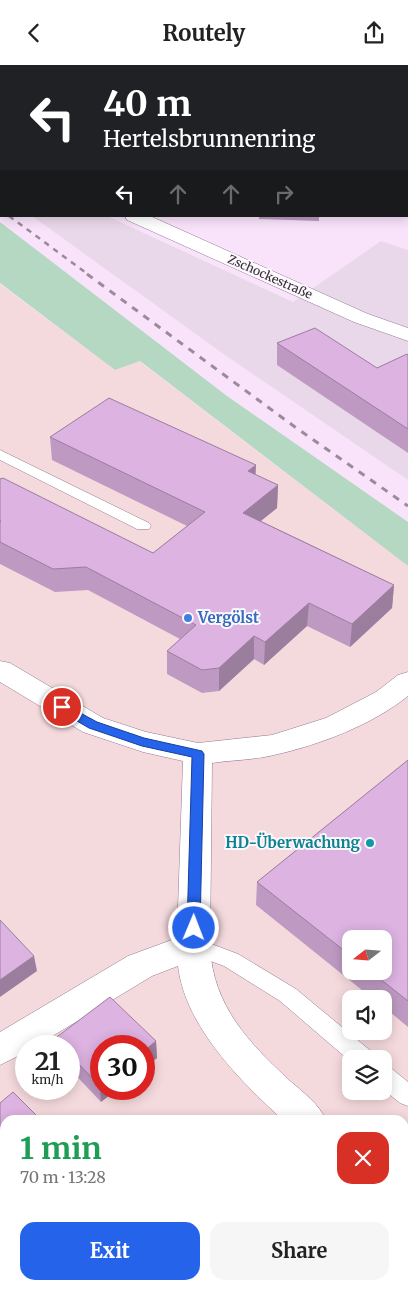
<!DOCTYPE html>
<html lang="en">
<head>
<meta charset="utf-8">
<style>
	:root { --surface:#fff; --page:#f6f6f6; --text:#222; --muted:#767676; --accent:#2563eb }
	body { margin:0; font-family:Merriweather,serif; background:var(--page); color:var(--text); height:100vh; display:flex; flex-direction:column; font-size:19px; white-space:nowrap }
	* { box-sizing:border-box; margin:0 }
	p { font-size:16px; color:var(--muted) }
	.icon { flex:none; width:28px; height:28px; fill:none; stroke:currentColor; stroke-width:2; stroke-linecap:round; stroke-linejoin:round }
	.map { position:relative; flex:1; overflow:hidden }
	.side { position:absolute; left:0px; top:1050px; width:409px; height:175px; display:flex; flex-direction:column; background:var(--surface); border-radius:15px 15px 0 0; box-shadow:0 2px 12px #0003 }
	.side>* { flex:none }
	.hud { position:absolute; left:0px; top:0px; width:409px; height:152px; box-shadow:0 2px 12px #0003; background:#202124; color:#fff; overflow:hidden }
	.needle { width:32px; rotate:253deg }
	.controls { position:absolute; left:342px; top:865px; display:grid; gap:10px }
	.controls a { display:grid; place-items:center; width:50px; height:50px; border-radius:10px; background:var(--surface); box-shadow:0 2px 12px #0003; font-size:25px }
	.speed { position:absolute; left:15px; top:970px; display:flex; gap:10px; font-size:25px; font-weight:700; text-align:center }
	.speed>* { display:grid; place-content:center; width:65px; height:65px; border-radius:50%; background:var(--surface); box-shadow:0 2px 12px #0003; line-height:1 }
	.speed small { font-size:12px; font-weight:400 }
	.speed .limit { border:8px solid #d22; background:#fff; color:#111 }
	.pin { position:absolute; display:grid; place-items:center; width:42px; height:42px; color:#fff; margin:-21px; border:2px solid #fff; border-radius:50%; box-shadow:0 1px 5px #0007 }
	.me { position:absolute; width:55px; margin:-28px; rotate:1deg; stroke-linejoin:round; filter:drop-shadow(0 0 4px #0008) }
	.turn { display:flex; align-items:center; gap:18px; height:105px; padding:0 20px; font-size:22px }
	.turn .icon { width:65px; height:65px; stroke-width:2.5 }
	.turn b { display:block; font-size:35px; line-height:42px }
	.lanes { display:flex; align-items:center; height:48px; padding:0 20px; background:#0003; justify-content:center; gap:25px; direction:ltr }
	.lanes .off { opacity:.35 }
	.round { display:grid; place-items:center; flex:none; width:52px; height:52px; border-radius:15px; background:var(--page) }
	.overview { display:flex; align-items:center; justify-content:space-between; height:85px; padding:0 20px }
	h1 { font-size:30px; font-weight:700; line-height:38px; color:#1e9e55 }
	.primary-button { display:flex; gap:10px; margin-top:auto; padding:10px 20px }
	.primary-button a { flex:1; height:58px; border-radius:15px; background:var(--accent); color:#fff; font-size:20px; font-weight:700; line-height:58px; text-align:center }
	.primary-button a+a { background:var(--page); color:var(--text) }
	header { display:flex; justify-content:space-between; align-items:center; height:65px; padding:0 20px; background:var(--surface); font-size:22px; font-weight:700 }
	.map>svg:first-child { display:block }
</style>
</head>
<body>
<header><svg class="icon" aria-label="back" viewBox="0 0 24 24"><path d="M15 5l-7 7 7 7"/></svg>Routely<svg class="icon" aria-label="share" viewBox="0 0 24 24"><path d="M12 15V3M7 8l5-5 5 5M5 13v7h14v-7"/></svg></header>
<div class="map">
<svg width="408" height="1225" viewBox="0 0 408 1225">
	<rect width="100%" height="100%" fill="#f9e3fb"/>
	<path fill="#e9d8e9" d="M32,151h75l186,86 88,-61 27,9v230l-183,-125z"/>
	<path fill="#f5dadd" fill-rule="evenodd" d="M0,219l115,86 24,-9 269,205v724h-408zM351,874h33v32h-33zM351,934h33v32h-33zM26,981h43v43h-43zM101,981h43v43h-43zM351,994h33v32h-33zM5,1055h399v165h-399z"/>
	<path fill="#b5d8c2" d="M0,157l227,174 181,126v44l-268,-205 -25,9 -115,-87z"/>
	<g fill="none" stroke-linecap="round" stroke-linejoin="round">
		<path fill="#639bbd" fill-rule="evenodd" d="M228,1220h16l-2,5h-16z"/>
		<defs>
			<path id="lane" d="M0,385l149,73 2,3 -2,3h-12l-137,-69z
				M193,872l45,17 58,35 76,63 3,7h-24v3l-71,-61 -56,-35 -38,-14 -3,-6 3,-6z
				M384,1001l8,3 16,13v24l-8,-3 -16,-13z"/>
			<path id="street" d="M0,86h1v11h-1z
				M125,151h25l218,98 40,14v13l-54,-19 -227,-102z
				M0,596l10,2 93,55 43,14 52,11 74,-8 54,-17 50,-26 22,-17 10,-3v24c-36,29 -89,49 -134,59 -20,5 -42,5 -62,8l-2,184c3,59 39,96 80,134 14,12 28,22 36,39h-43c-43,-39 -98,-94 -105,-154l-26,10 -116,70h-10v6l-26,13v-33l128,-76 49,-18 6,-177 -40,-9 -60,-20 -83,-50z
				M404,1122l4,2v38l-4,-2z"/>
			<path id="secondary" d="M348,0h18l1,1h-18z
				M382,0h18l1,1h-18z"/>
		</defs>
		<use href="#lane" stroke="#927a95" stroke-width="1"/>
		<use href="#street" stroke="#927a95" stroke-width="1"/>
		<use href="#secondary" stroke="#927a95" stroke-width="1"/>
		<use href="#lane" fill="#fff" fill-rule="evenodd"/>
		<use href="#street" fill="#fff" fill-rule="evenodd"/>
		<use href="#secondary" fill="#d8fadd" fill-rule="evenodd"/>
		<path stroke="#9a8a9b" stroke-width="2.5" stroke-dasharray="5.5 5.5" stroke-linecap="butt" d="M9,151l80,59"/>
		<path stroke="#9a8a9b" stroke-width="3" stroke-dasharray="7 7" stroke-linecap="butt" d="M87,209l208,153 113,79"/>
	</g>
	<path fill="#be9ac2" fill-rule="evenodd" d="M0,0l1,1v69h-1z
		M259,151h60v5l-60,-2z
		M277,278l100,25 31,-13v98l-131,-88z
		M50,372l206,38 22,10 -1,23 -16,13 133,64 -2,23 -42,39 -43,-21 -43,39 -10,-6 -35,32 -17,2 -35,-19v-23l13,-12 -92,-49 -33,2 -55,-28v-85l153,74 34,-27 -135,-66z
		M408,695v267l-24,-20v-8h-11l-117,-94 1,-23zM351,874l33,32h-33z
		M54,974l102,2 1,17 -13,10v-22l-43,56 -32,-34v-22h-14z"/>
	<path fill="#9b7d9e" d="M256,400l-1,23 -7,-17z
		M278,420l-1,23 -34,27v-22z
		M394,520l-2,23 -42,39 2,-23z
		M309,538l-2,23 -43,39 1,-23z
		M254,571v23l-35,32v-23z
		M34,891l3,15 -37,26v-17z
		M156,976l1,17 -13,10v-17z
		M101,1020v4h17l-17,13 -1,-16z"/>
	<path fill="#ddb3e1" stroke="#9b7d9e" d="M0,0h319l4,1h-321z
		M0,13h1v40l-1,-1z
		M315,263l62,40 30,-14 1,1v74l-131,-86z
		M109,333l147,67 -8,6 30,14 -35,28 151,72 -42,39 -43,-21 -44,39 -11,-6 -35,32 -17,2 -35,-19 29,-26 -110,-58 -33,2 -53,-27v-20l1,-1h-1v-42l3,-1 150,75 52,-41 -155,-75z
		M408,695v241l-38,-30h14v-32h-33v17l-94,-74z
		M0,855l34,36 -34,24z
		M110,932l46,44 -12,10v-5h-43v39l-1,1 -31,-32v-8h-8l-7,-7z
		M13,1027l28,28h-36v165h198l5,5h-208v-187z"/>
	<path fill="#2563eb" stroke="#184099" d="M62,638l35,19 47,16 58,13 2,3 -4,174 -2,4 -4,2 -5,-2 -2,-4 5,-171 -50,-11 -53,-18 -31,-18 -2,-3z"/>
	<circle fill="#3f7fe0" stroke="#fcf7fd" stroke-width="2" cx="188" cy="553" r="5"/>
	<circle fill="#0f9aa8" stroke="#fcf7fd" stroke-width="2" cx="370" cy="778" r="5"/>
	<g text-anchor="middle" stroke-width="4" stroke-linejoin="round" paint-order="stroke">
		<g font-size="12" fill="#362c37" stroke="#fcf7fd">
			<text transform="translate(270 212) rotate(24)" y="4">Zschockestraße</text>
		</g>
		<g font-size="15" font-weight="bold" fill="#366cbe" stroke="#fcf7fd" text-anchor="start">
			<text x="198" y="558">Vergölst</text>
		</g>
		<g font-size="15" font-weight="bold" fill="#0d838f" stroke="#fcf7fd" text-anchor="end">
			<text x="360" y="783">HD-Überwachung</text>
		</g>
	</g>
</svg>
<div class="controls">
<a><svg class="needle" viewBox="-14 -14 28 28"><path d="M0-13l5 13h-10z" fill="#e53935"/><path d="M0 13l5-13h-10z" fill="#767676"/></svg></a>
<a><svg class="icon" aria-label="sound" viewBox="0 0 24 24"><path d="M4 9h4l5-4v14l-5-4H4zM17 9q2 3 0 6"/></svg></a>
<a><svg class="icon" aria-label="layers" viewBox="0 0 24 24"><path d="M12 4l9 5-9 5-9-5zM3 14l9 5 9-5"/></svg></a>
</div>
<div class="speed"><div>21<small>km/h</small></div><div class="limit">30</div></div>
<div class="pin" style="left:62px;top:642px;background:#d93025"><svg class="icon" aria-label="arrive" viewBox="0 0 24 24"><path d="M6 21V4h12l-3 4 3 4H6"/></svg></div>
<svg class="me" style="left:194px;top:863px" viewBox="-20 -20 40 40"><circle r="17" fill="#2563eb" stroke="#fff" stroke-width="3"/><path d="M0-11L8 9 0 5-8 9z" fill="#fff"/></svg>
<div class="hud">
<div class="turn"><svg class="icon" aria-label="left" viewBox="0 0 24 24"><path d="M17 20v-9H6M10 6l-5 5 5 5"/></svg><div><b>40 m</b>Hertelsbrunnenring</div></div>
<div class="lanes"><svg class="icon" aria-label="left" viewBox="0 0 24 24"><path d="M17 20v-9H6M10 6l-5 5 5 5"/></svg><svg class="icon off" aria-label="ahead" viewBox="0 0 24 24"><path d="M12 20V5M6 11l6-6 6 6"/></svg><svg class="icon off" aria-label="ahead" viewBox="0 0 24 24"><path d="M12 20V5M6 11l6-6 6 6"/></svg><svg class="icon off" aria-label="right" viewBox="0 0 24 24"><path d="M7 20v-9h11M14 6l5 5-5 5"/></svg></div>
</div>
<section class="side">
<div class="overview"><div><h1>1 min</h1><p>70 m · 13:28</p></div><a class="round" style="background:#d93025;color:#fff"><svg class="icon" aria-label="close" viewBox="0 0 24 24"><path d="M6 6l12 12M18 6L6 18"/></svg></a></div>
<div class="primary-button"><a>Exit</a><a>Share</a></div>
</section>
</div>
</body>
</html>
